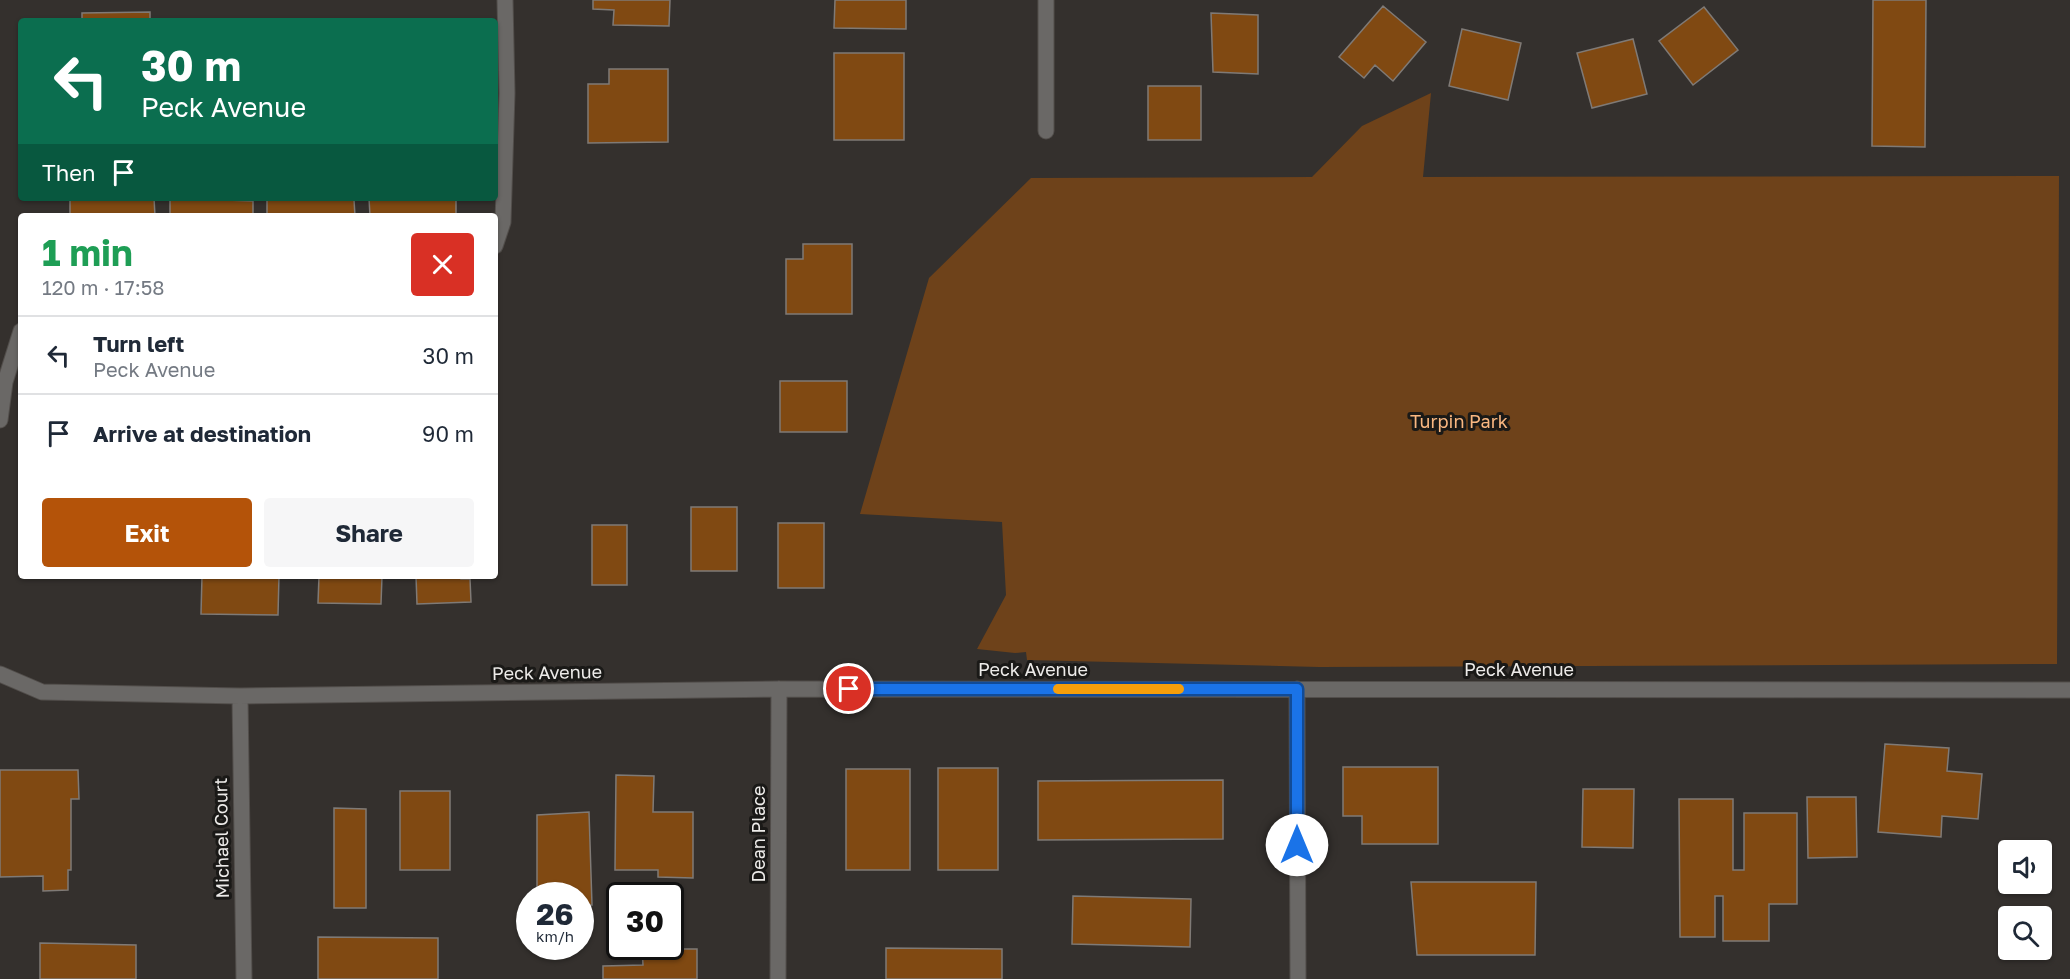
<!DOCTYPE html>
<html lang="en">
<head>
<meta charset="utf-8">
<style>
	:root { --surface:#fff; --page:#f6f6f7; --text:#1f2937; --muted:#747a83; --line:#e0e1e3; --accent:#b45309 }
	body { margin:0; font-family:"Golos Text",sans-serif; background:var(--page); color:var(--text); height:100vh; display:flex; flex-direction:column; font-size:22px; white-space:nowrap }
	* { box-sizing:border-box; margin:0 }
	p { font-size:20px; color:var(--muted) }
	.icon { flex:none; width:33px; height:33px; fill:none; stroke:currentColor; stroke-width:2; stroke-linecap:round; stroke-linejoin:round }
	.map { position:relative; flex:1; overflow:hidden }
	.drawer { position:absolute; left:18px; top:213px; width:480px; height:366px; display:flex; flex-direction:column; background:var(--surface); border-radius:6px; box-shadow:0 2px 4px #0004 }
	.drawer>* { flex:none }
	.banner { position:absolute; left:18px; top:18px; width:480px; height:183px; border-radius:6px; box-shadow:0 2px 4px #0004; background:#0b6e4f; color:#fff; overflow:hidden }
	.controls { position:absolute; left:1998px; top:840px; display:grid; gap:12px }
	.controls a { display:grid; place-items:center; width:54px; height:54px; border-radius:6px; background:var(--surface); box-shadow:0 2px 4px #0004; font-size:30px }
	.speed { position:absolute; left:516px; top:882px; display:flex; gap:12px; font-size:30px; font-weight:700; text-align:center }
	.speed>* { display:grid; place-content:center; width:78px; height:78px; border-radius:50%; background:var(--surface); box-shadow:0 2px 4px #0004; line-height:1 }
	.speed small { font-size:15px; font-weight:400 }
	.speed .limit { border:3px solid #111; border-radius:9px; background:#fff; color:#111 }
	.pin { position:absolute; display:grid; place-items:center; width:51px; height:51px; color:#fff; margin:-26px; border:3px solid #fff; border-radius:50%; box-shadow:0 2px 6px #0007 }
	.me { position:absolute; width:66px; margin:-33px; rotate:0deg; stroke-linejoin:round; filter:drop-shadow(0 0 4px #0008) }
	.turn { display:flex; align-items:center; gap:21px; height:126px; padding:0 24px; font-size:27px }
	.turn .icon { width:78px; height:78px; stroke-width:2.5 }
	.turn b { display:block; font-size:42px; line-height:51px }
	.then { display:flex; align-items:center; height:57px; padding:0 24px; background:#0003; gap:12px; font-size:22px }
	.round { display:grid; place-items:center; flex:none; width:63px; height:63px; border-radius:6px; background:var(--page) }
	.summary { display:flex; align-items:center; justify-content:space-between; height:102px; padding:0 24px }
	h1 { font-size:36px; font-weight:700; line-height:45px; color:#1e9e55 }
	.primary-button { display:flex; gap:12px; margin-top:auto; padding:12px 24px }
	.primary-button a { flex:1; height:69px; border-radius:6px; background:var(--accent); color:#fff; font-size:24px; font-weight:700; line-height:69px; text-align:center }
	.primary-button a+a { background:var(--page); color:var(--text) }
	ul { padding:0; list-style:none }
	li { display:flex; align-items:center; gap:18px; height:78px; padding:0 24px; border-top:2px solid var(--line) }
	li div { flex:1 }
	li b { display:block; font-size:22px }
	li em { font-style:normal }
	.map>svg:first-child { display:block }
</style>
</head>
<body>
<div class="map">
<svg width="2070" height="979" viewBox="0 0 2070 979">
	<rect width="100%" height="100%" fill="#34302d"/>
	<path fill="#6e421a" d="M1431,93l-8,84 636,-1 -2,488 -738,3 -292,-7 -1,-8 -11,1 -38,-4 29,-54 -4,-73 -142,-8 69,-236 102,-100 281,-1 50,-51z"/>
	<path fill="#804912" stroke="#7f7a76" stroke-width="1.5" d="M593,0h77l-1,26 -56,-1 1,-15 -21,-1z
		M835,0h71v29l-72,-1z
		M1873,0h53l-1,147 -53,-1z
		M1383,6l43,36 -33,39 -18,-16 -11,13 -25,-21z
		M1704,7l34,43 -45,35 -34,-44z
		M150,12v9h-68v-8z
		M1211,13l47,2v59l-45,-2z
		M1462,29l59,14 -13,57 -59,-14z
		M1633,39l14,55 -55,14 -15,-55z
		M834,53h70v87h-70z
		M609,69h59v73l-80,1v-59h21z
		M1148,86h53v54h-53z
		M70,198h84l1,18h-85z
		M170,198l83,3v15h-83z
		M369,198h87v18h-86z
		M267,199l87,1 1,16h-88z
		M803,244h49v70h-66v-55h17z
		M780,381h67v51h-67z
		M691,507h46v64h-46z
		M778,523h46v65h-46z
		M592,525h35v60h-35z
		M202,576h77l-1,39 -77,-1z
		M319,576h63l-1,28 -63,-1z
		M416,576h45v3h9l1,23 -54,2z
		M1885,744l64,4 -2,23 35,3 -4,45 -36,-3 -1,21 -63,-5z
		M1343,767h95v77h-76v-28h-19z
		M938,768h60v102h-60z
		M846,769h64v101h-64z
		M0,770h78l1,29h-8v71h-3v20l-25,1v-15l-43,1z
		M616,775l38,1 -1,36h40v66l-35,-1v-7h-43z
		M1223,780v59l-185,1v-59z
		M1583,789h51l-1,59 -51,-1z
		M400,791h50v79h-50z
		M1807,797h49l1,60 -49,1z
		M1679,799h54v71h11v-57h53v91h-28v37h-46v-45h-8v41h-35z
		M334,808l32,1v99h-32z
		M589,812l3,93h-12v-9h-43v-81z
		M1411,882h125l-1,73h-118z
		M1073,896l118,3 -1,48 -118,-3z
		M670,928h13v21h14v30h-94v-13l40,-1 -1,-19h28z
		M318,937l120,1v41h-120z
		M40,943l96,2v34h-96z
		M886,948l116,1v30h-116z"/>
	<g fill="none" stroke-linecap="round" stroke-linejoin="round">
		<defs>
			<path id="minor" d="M1046,131v-131
				M495,246l8,-24 4,-129 -2,-93
				M0,420l5,-38 16,-51
				M0,674l42,18 198,4 539,-7 1291,1
				M1297,689l1,290
				M240,696l4,283
				M778,979l1,-290"/>
		</defs>
		<use href="#minor" stroke="#524e4b" stroke-width="17"/>
		<use href="#minor" stroke="#6a6866" stroke-width="15"/>
	</g>
	<g fill="none" stroke-linecap="round" stroke-linejoin="round">
		<defs>
			<path id="route" d="M849,689h448v156"/>
		</defs>
		<use href="#route" stroke="#114b97" stroke-width="15"/>
		<use href="#route" stroke="#1a73e8" stroke-width="10"/>
		<path stroke="#f59e0b" stroke-width="10" d="M1058,689h121"/>
	</g>
	<g text-anchor="middle" stroke-width="6" stroke-linejoin="round" paint-order="stroke">
		<g font-size="18" fill="#f9b781" stroke="#1a1917">
			<text x="1459" y="428">Turpin Park</text>
		</g>
		<g font-size="18" fill="#edebe9" stroke="#1a1917">
			<text x="1033" y="676">Peck Avenue</text>
			<text x="1519" y="676">Peck Avenue</text>
			<text transform="translate(547 673) rotate(-1)" y="6">Peck Avenue</text>
			<text transform="translate(759 834) rotate(-90)" y="6">Dean Place</text>
			<text transform="translate(222 838) rotate(-91)" y="6">Michael Court</text>
		</g>
	</g>
</svg>
<div class="controls">
<a><svg class="icon" aria-label="sound" viewBox="0 0 24 24"><path d="M4 9h4l5-4v14l-5-4H4zM17 9q2 3 0 6"/></svg></a>
<a><svg class="icon" aria-label="search" viewBox="0 0 24 24"><circle cx="10" cy="10" r="6"/><path d="M15 15l6 6"/></svg></a>
</div>
<div class="speed"><div>26<small>km/h</small></div><div class="limit">30</div></div>
<div class="pin" style="left:849px;top:689px;background:#d93025"><svg class="icon" aria-label="arrive" viewBox="0 0 24 24"><path d="M6 21V4h12l-3 4 3 4H6"/></svg></div>
<svg class="me" style="left:1297px;top:845px" viewBox="-20 -20 40 40"><circle r="19" fill="#fff"/><path d="M0-13L10 11 0 6-10 11z" fill="#1a73e8"/></svg>
<div class="banner">
<div class="turn"><svg class="icon" aria-label="left" viewBox="0 0 24 24"><path d="M17 20v-9H6M10 6l-5 5 5 5"/></svg><div><b>30 m</b>Peck Avenue</div></div>
<div class="then">Then<svg class="icon" aria-label="arrive" viewBox="0 0 24 24"><path d="M6 21V4h12l-3 4 3 4H6"/></svg></div>
</div>
<section class="drawer">
<div class="summary"><div><h1>1 min</h1><p>120 m · 17:58</p></div><a class="round" style="background:#d93025;color:#fff"><svg class="icon" aria-label="close" viewBox="0 0 24 24"><path d="M6 6l12 12M18 6L6 18"/></svg></a></div>
<ul>
<li><svg class="icon" aria-label="left" viewBox="0 0 24 24"><path d="M17 20v-9H6M10 6l-5 5 5 5"/></svg><div><b>Turn left</b><p>Peck Avenue</p></div><em>30 m</em></li>
<li><svg class="icon" aria-label="arrive" viewBox="0 0 24 24"><path d="M6 21V4h12l-3 4 3 4H6"/></svg><div><b>Arrive at destination</b></div><em>90 m</em></li>
</ul>
<div class="primary-button"><a>Exit</a><a>Share</a></div>
</section>
</div>
</body>
</html>
